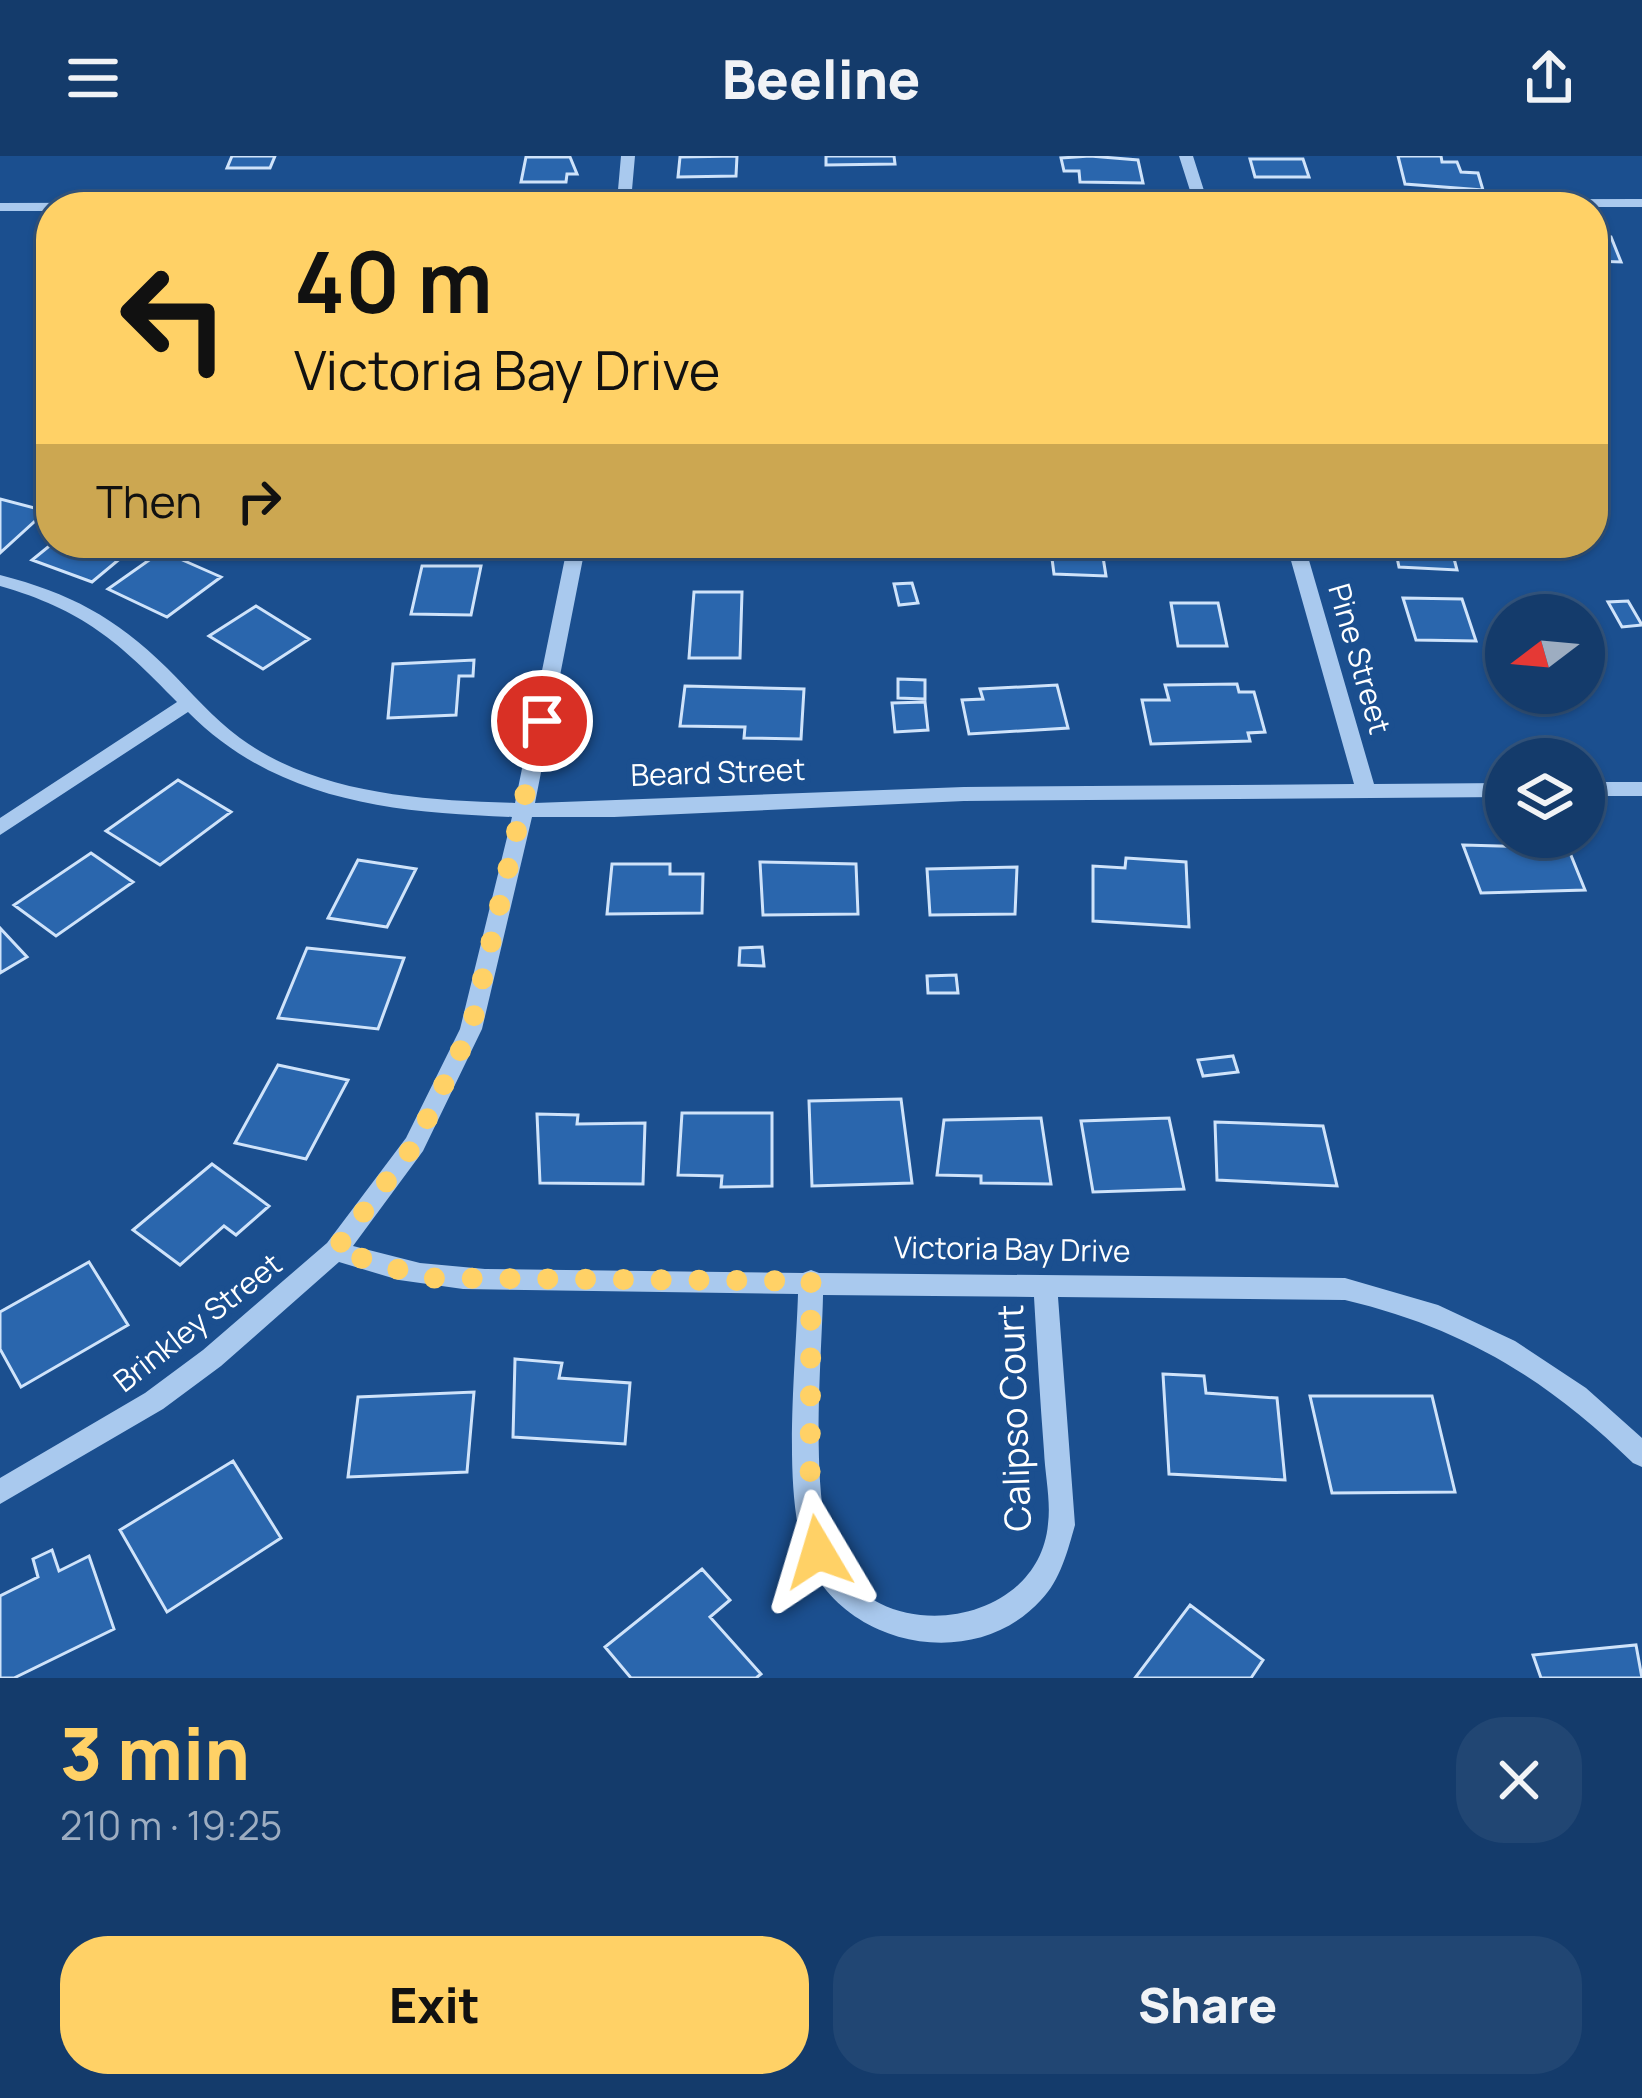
<!DOCTYPE html>
<html lang="en">
<head>
<meta charset="utf-8">
<style>
	:root { --surface:#143b6b; --page:#214673; --text:#f1f3f6; --muted:#9dadc1; --line:#33557e; --accent:#ffd166 }
	body { margin:0; font-family:Manrope,sans-serif; background:var(--page); color:var(--text); height:100vh; display:flex; flex-direction:column; font-size:45px; white-space:nowrap }
	* { box-sizing:border-box; margin:0 }
	p { font-size:39px; color:var(--muted) }
	.icon { flex:none; width:66px; height:66px; fill:none; stroke:currentColor; stroke-width:2; stroke-linecap:round; stroke-linejoin:round }
	.map { position:relative; height:1522px; overflow:hidden }
	.side { display:flex; flex-direction:column; background:var(--surface); flex:1 }
	.side>* { flex:none }
	.banner { position:absolute; left:36px; top:36px; width:1572px; height:366px; border-radius:48px; box-shadow:0 3px 9px #0004,0 0 0 3px var(--line); background:#ffd166; color:#111; overflow:hidden }
	.needle { width:78px; rotate:254deg }
	.fabs { position:absolute; left:1485px; top:438px; display:grid; gap:24px }
	.fabs a { display:grid; place-items:center; width:120px; height:120px; border-radius:50%; background:var(--surface); box-shadow:0 3px 9px #0004,0 0 0 3px var(--line); font-size:60px }
	.pin { position:absolute; display:grid; place-items:center; width:102px; height:102px; color:#fff; margin:-51px; border:6px solid #fff; border-radius:50%; box-shadow:0 3px 12px #0007 }
	.me { position:absolute; width:132px; margin:-66px; rotate:353deg; stroke-linejoin:round; filter:drop-shadow(0 0 9px #0008) }
	.turn { display:flex; align-items:center; gap:42px; height:252px; padding:0 60px; font-size:54px }
	.turn .icon { width:156px; height:156px; stroke-width:2.5 }
	.turn b { display:block; font-size:84px; line-height:102px }
	.then { display:flex; align-items:center; height:114px; padding:0 60px; background:#0003; gap:24px; font-size:45px }
	.round { display:grid; place-items:center; flex:none; width:126px; height:126px; border-radius:48px; background:var(--page) }
	.head { display:flex; align-items:center; justify-content:space-between; height:204px; padding:0 60px }
	h1 { font-size:72px; font-weight:800; line-height:90px; color:var(--accent) }
	.button { display:flex; gap:24px; margin-top:auto; padding:24px 60px }
	.button a { flex:1; height:138px; border-radius:48px; background:var(--accent); color:#111; font-size:48px; font-weight:800; line-height:138px; text-align:center }
	.button a+a { background:var(--page); color:var(--text) }
	header { display:flex; justify-content:space-between; align-items:center; height:156px; padding:0 60px; background:var(--surface); font-size:54px; font-weight:800 }
	.map>svg:first-child { display:block }
</style>
</head>
<body>
<header><svg class="icon" aria-label="menu" viewBox="0 0 24 24"><path d="M4 6h16M4 12h16M4 18h16"/></svg>Beeline<svg class="icon" aria-label="share" viewBox="0 0 24 24"><path d="M12 15V3M7 8l5-5 5 5M5 13v7h14v-7"/></svg></header>
<div class="map">
<svg width="1642" height="1522" viewBox="0 0 1642 1522">
	<rect width="100%" height="100%" fill="#1b4f8f"/>
	<path fill="#2a66ad" stroke="#cfe3fa" stroke-width="3" d="M232,0h43l-5,12h-43z
		M737,0l-1,20 -58,1 2,-20z
		M826,0h68l1,8 -69,1z
		M1090,0l48,4 5,23 -63,-1 -1,-11h-15l-3,-13z
		M1398,0h43l1,6h15l4,10 17,1 5,17 -78,-6z
		M526,1h44l7,17h-10l-1,8h-45z
		M1250,3h53l6,18h-54z
		M1593,80l18,1 10,25 -28,-1z
		M0,343l46,12 -46,42z
		M53,387h70l11,4 -42,35 -60,-22z
		M664,387h54l-1,15 -54,-1z
		M1050,387h34l2,14h17l3,19 -52,-2z
		M1125,387h79l2,15 -50,-2v-9z
		M1394,387h56l7,27 -58,-3z
		M162,395l59,26 -54,40 -59,-28z
		M422,410h59l-10,49 -60,-1z
		M912,427l6,20 -19,2 -5,-21z
		M694,436h48l-2,66h-51z
		M1403,442l59,1 14,42 -60,-1z
		M1628,445l14,24 -20,2 -14,-25z
		M1171,447h47l9,43h-49z
		M256,450l53,33 -46,30 -54,-33z
		M474,504l-1,16h-14l-3,39 -68,3 5,-54z
		M898,523l27,1v19l-27,-1z
		M1237,528l2,8h15l11,40 -17,1 2,8 -99,3 -9,-44h27l-4,-15z
		M1057,529l11,43 -99,6 -7,-34 21,-1 -3,-10z
		M685,530l119,3 -3,50 -57,-1 1,-11 -65,-1z
		M925,546l3,28 -33,2 -3,-29z
		M178,624l53,32 -71,53 -54,-34z
		M1463,689l105,3 17,42 -104,3z
		M91,697l42,29 -77,54 -42,-31z
		M1126,702l60,4 3,65 -96,-6v-55l32,2z
		M358,704l58,9 -29,58 -59,-9z
		M760,706l96,2 2,50 -95,1z
		M612,708h58v10h33l-1,39 -95,1z
		M1017,711l-2,47 -85,1 -3,-46z
		M0,772l27,29 -27,16z
		M762,791l2,19 -25,-1 1,-17z
		M307,792l97,10 -26,71 -100,-11z
		M956,819l2,18h-30l-1,-17z
		M1233,900l5,16 -35,4 -5,-16z
		M278,909l70,15 -42,79 -71,-16z
		M901,943l11,84 -100,3 -3,-85z
		M682,957h90v73l-51,1 1,-11 -44,-1z
		M537,958l41,1 -1,9 68,-1 -2,61 -103,-1z
		M1041,962l10,66 -70,-1v-7l-44,-1 7,-55z
		M1169,962l15,71 -91,3 -12,-71z
		M1215,966l108,4 14,60 -120,-6z
		M212,1008l57,42 -33,29 -12,-9 -44,39 -47,-35z
		M89,1106l39,63 -107,62 -21,-38v-37z
		M515,1203l47,4 -3,15 71,5 -5,61 -112,-7z
		M1163,1218l41,2 2,17 71,5 8,82 -116,-6z
		M474,1236l-7,80 -119,5 10,-80z
		M1310,1240h122l23,96 -123,1z
		M233,1305l48,77 -114,74 -47,-82z
		M52,1394l7,21 30,-15 25,73 -100,49h-14v-82l38,-19 -5,-18z
		M702,1413l28,31 -20,17 51,57 -5,4h-125l-26,-31z
		M1190,1449l73,55 -12,18h-116z
		M1636,1489l6,33h-101l-8,-23z"/>
	<g fill="none" stroke-linecap="round" stroke-linejoin="round">
		<path fill="#a9c9ee" fill-rule="evenodd" d="M621,0h14l-4,45 562,-1 -14,-44h14l14,44 435,-1v8h-1591v4h-51v-8l617,-2z
			M568,387h18l-51,260 429,-16 390,-3 -68,-241h18l70,241 132,-1v14l-542,4 -350,16h-82l-50,212 -59,122 -70,95 67,17 65,6 318,4 8,-3 8,3 526,5 93,27 77,36 71,47 56,50v29l-9,-4c-86,-84 -170,-135 -288,-163l-287,-3 17,228c-7,25 -15,56 -34,75 -68,75 -202,46 -236,-47 -23,-64 -9,-189 -7,-259l-335,-5 -64,-9 -60,-18 -118,104 -58,43 -163,95v-26l145,-85 58,-43 124,-107 79,-105 54,-109 52,-212c-119,-4 -236,-16 -324,-105l-188,123v-17l177,-116c-59,-61 -94,-92 -177,-116v-11c70,18 115,42 167,93 24,24 46,50 73,70 78,57 183,62 275,65zM823,1139l211,2c3,51 6,103 10,154 1,24 7,50 4,73 -9,101 -160,124 -209,42 -32,-53 -17,-207 -16,-271z
			M1584,626h58v14h-58z"/>
	</g>
	<g fill="none" stroke-linecap="round" stroke-linejoin="round">
		<path stroke="#ffd166" stroke-width="21" stroke-dasharray="0 37.8" d="M542,565l-71,308 -56,115 -80,106 91,28 385,3 -1,213 8,58"/>
	</g>
	<g text-anchor="middle" stroke-width="12" stroke-linejoin="round" paint-order="stroke">
		<g font-size="30" fill="#fff" stroke="#1b4f8f">
			<text transform="translate(1359 503) rotate(74)" y="10">Pine Street</text>
			<text transform="translate(718 617) rotate(-2)" y="10">Beard Street</text>
			<text transform="translate(1012 1094) rotate(1)" y="10">Victoria Bay Drive</text>
			<text transform="translate(198 1167) rotate(-38)" y="10">Brinkley Street</text>
		</g>
		<g font-size="36" fill="#fff" stroke="#1b4f8f">
			<text transform="translate(1014 1262) rotate(-92)" y="13">Calipso Court</text>
		</g>
	</g>
</svg>
<div class="fabs">
<a><svg class="needle" viewBox="-14 -14 28 28"><path d="M0-13l5 13h-10z" fill="#e53935"/><path d="M0 13l5-13h-10z" fill="#9dadc1"/></svg></a>
<a><svg class="icon" aria-label="layers" viewBox="0 0 24 24"><path d="M12 4l9 5-9 5-9-5zM3 14l9 5 9-5"/></svg></a>
</div>
<div class="pin" style="left:542px;top:565px;background:#d93025"><svg class="icon" aria-label="arrive" viewBox="0 0 24 24"><path d="M6 21V4h12l-3 4 3 4H6"/></svg></div>
<svg class="me" style="left:818px;top:1396px" viewBox="-20 -20 40 40"><path d="M0-17L14 15 0 8-14 15z" fill="#ffd166" stroke="#fff" stroke-width="4"/></svg>
<div class="banner">
<div class="turn"><svg class="icon" aria-label="left" viewBox="0 0 24 24"><path d="M17 20v-9H6M10 6l-5 5 5 5"/></svg><div><b>40 m</b>Victoria Bay Drive</div></div>
<div class="then">Then<svg class="icon" aria-label="right" viewBox="0 0 24 24"><path d="M7 20v-9h11M14 6l5 5-5 5"/></svg></div>
</div>
</div>
<section class="side">
<div class="head"><div><h1>3 min</h1><p>210 m · 19:25</p></div><a class="round"><svg class="icon" aria-label="close" viewBox="0 0 24 24"><path d="M6 6l12 12M18 6L6 18"/></svg></a></div>
<div class="button"><a>Exit</a><a>Share</a></div>
</section>
</body>
</html>
